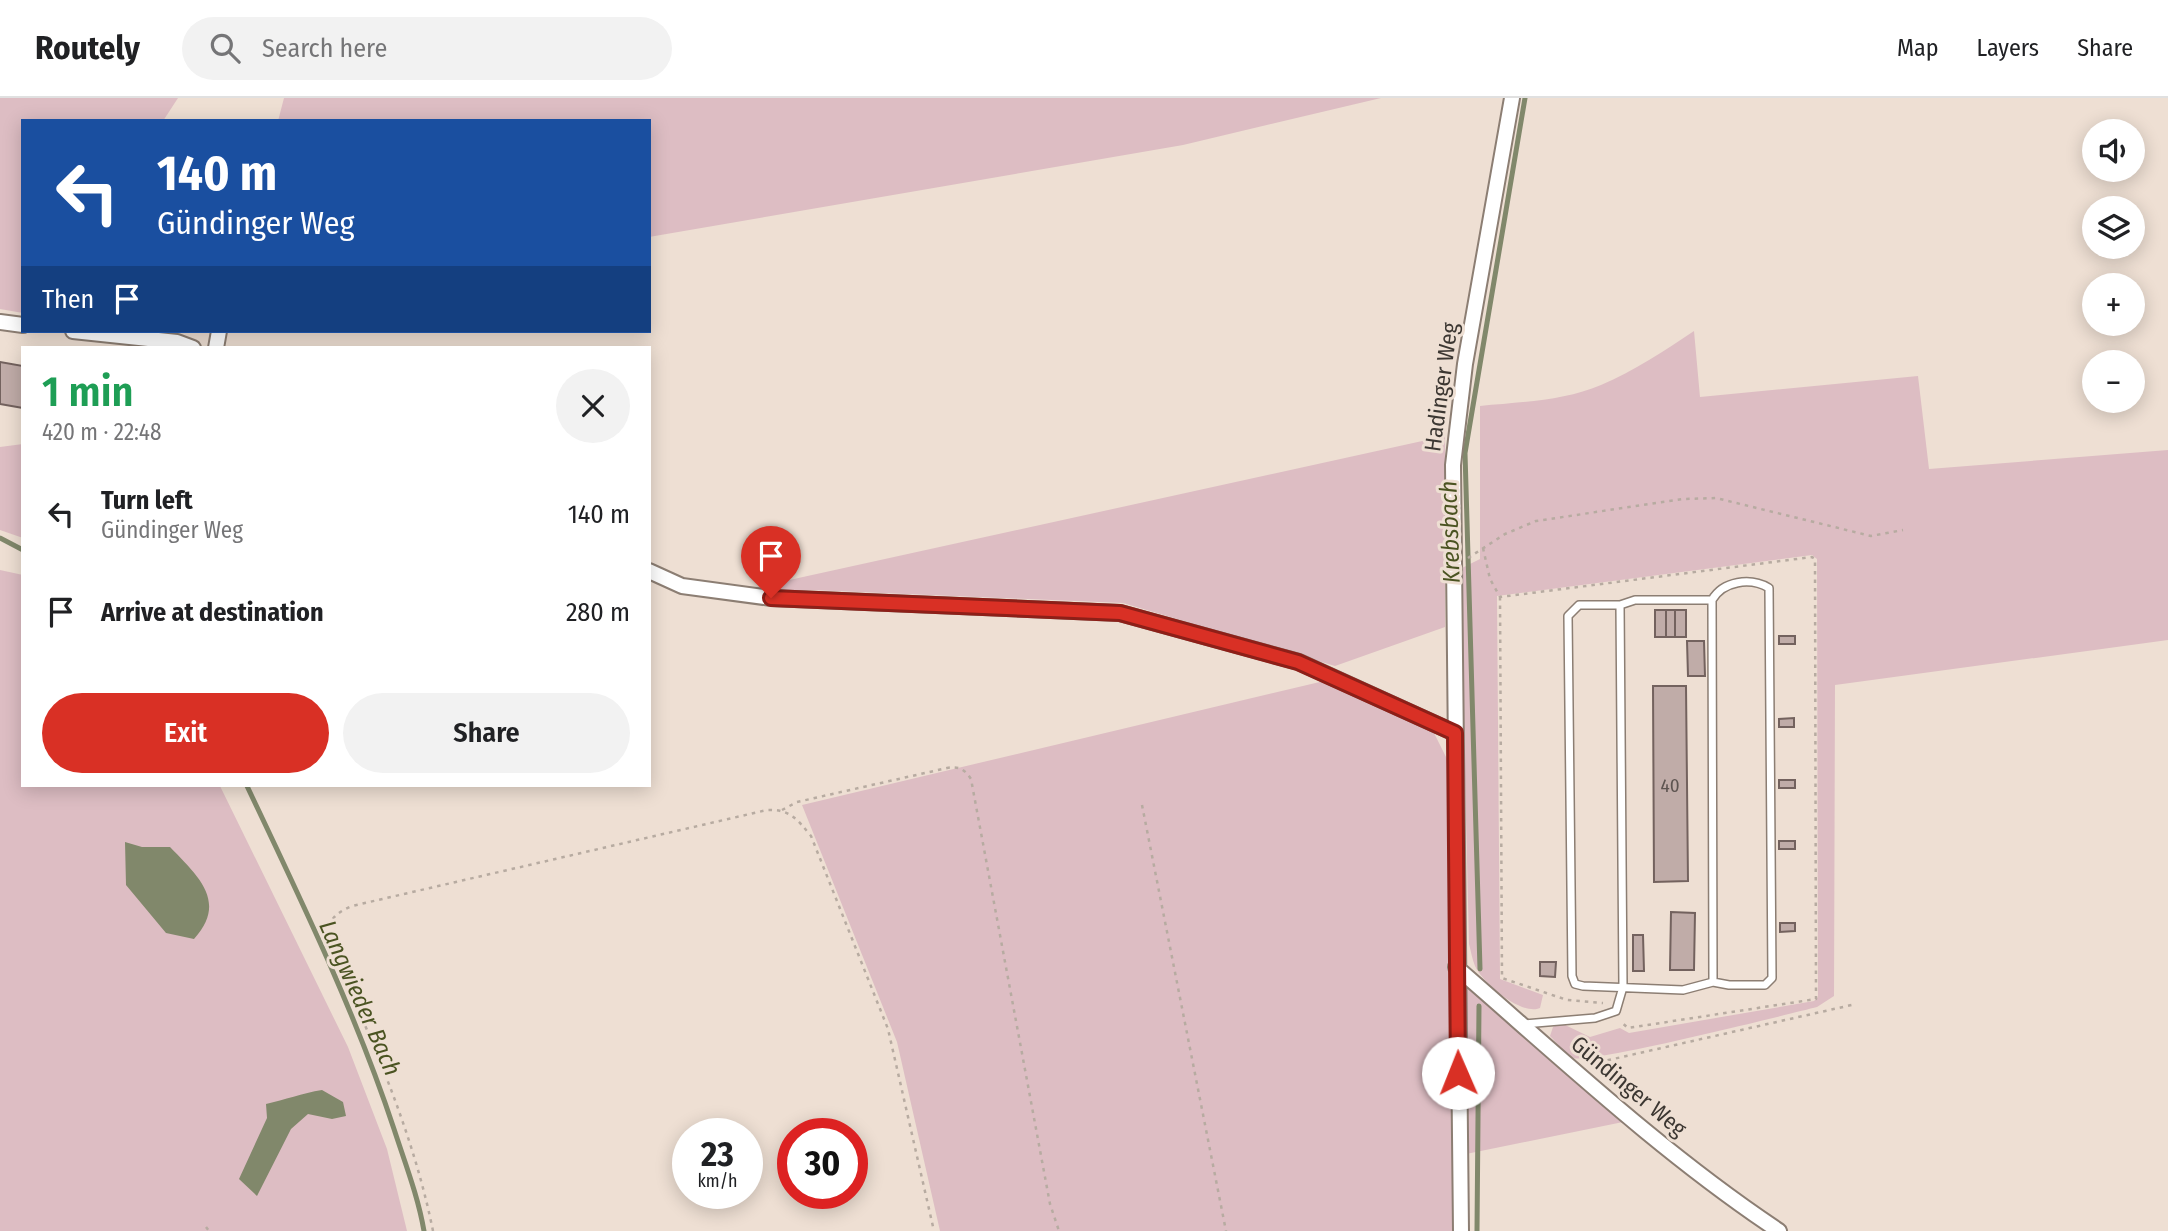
<!DOCTYPE html>
<html lang="en">
<head>
<meta charset="utf-8">
<style>
	:root { --surface:#fff; --page:#f2f2f2; --text:#202124; --muted:#757577; --line:#e0e0e0; --accent:#d93025 }
	body { margin:0; font-family:"Fira Sans Condensed",sans-serif; background:var(--page); color:var(--text); height:100vh; display:flex; flex-direction:column; font-size:26px; white-space:nowrap }
	* { box-sizing:border-box; margin:0 }
	p { font-size:23px; color:var(--muted) }
	.icon { flex:none; width:38px; height:38px; fill:none; stroke:currentColor; stroke-width:2; stroke-linecap:round; stroke-linejoin:round }
	.map { position:relative; flex:1; overflow:hidden }
	.details { position:absolute; left:21px; top:248px; width:630px; height:441px; display:flex; flex-direction:column; background:var(--surface); border-radius:0px; box-shadow:0 4px 18px #0003 }
	.details>* { flex:none }
	.banner { position:absolute; left:21px; top:21px; width:630px; height:214px; border-radius:0px; box-shadow:0 4px 18px #0003; background:#1a4fa0; color:#fff; overflow:hidden }
	.fabs { position:absolute; left:2082px; top:21px; display:grid; gap:14px }
	.fabs a { display:grid; place-items:center; width:63px; height:63px; border-radius:50%; background:var(--surface); box-shadow:0 4px 18px #0003; font-size:35px }
	.speed { position:absolute; left:672px; top:1020px; display:flex; gap:14px; font-size:35px; font-weight:700; text-align:center }
	.speed>* { display:grid; place-content:center; width:91px; height:91px; border-radius:50%; background:var(--surface); box-shadow:0 4px 18px #0003; line-height:1 }
	.speed small { font-size:18px; font-weight:400 }
	.speed .limit { border:10px solid #d22; background:#fff; color:#111 }
	.pin { position:absolute; display:grid; place-items:center; width:60px; height:60px; color:#fff; margin:-72px -30px; border-radius:50% 50% 50% 0; rotate:-45deg; box-shadow:0 0 7px #0007 }
	.pin .icon { rotate:45deg }
	.me { position:absolute; width:77px; margin:-38px; rotate:359deg; stroke-linejoin:round; filter:drop-shadow(0 0 5px #0008) }
	.turn { display:flex; align-items:center; gap:24px; height:147px; padding:0 21px; font-size:32px }
	.turn .icon { width:91px; height:91px; stroke-width:2.5 }
	.turn b { display:block; font-size:49px; line-height:60px }
	.then { display:flex; align-items:center; height:66px; padding:0 21px; background:#0003; gap:14px; font-size:26px }
	.round { display:grid; place-items:center; flex:none; width:74px; height:74px; border-radius:37px; background:var(--page) }
	.headline { display:flex; align-items:center; justify-content:space-between; height:119px; padding:0 21px }
	h1 { font-size:42px; font-weight:600; line-height:52px; color:#1e9e55 }
	.action { display:flex; gap:14px; margin-top:auto; padding:14px 21px }
	.action a { flex:1; height:80px; border-radius:42px; background:var(--accent); color:#fff; font-size:28px; font-weight:600; line-height:80px; text-align:center }
	.action a+a { background:var(--page); color:var(--text) }
	ul { padding:0; list-style:none }
	li { display:flex; align-items:center; gap:21px; height:98px; padding:0 21px }
	li div { flex:1 }
	li b { display:block; font-size:26px }
	li em { font-style:normal }
	header { display:flex; align-items:center; gap:42px; box-sizing:border-box; height:98px; padding:0 35px; background:var(--surface); border-bottom:2px solid var(--line) }
	header strong { font-size:33px }
	nav { display:flex; gap:38px; margin-inline-start:auto; font-size:24px }
	.search { width:490px; height:63px; background:var(--page); display:flex; align-items:center; gap:18px; box-sizing:border-box; padding:0 24px; border-radius:38px; color:var(--muted); font-size:26px }
	.map>svg:first-child { display:block }
</style>
</head>
<body>
<header>
<strong>Routely</strong>
<div class="search"><svg class="icon" aria-label="search" viewBox="0 0 24 24"><circle cx="10" cy="10" r="6"/><path d="M15 15l6 6"/></svg>Search here</div>
<nav><a>Map</a><a>Layers</a><a>Share</a></nav>
</header>
<div class="map">
<svg width="2168" height="1133" viewBox="0 0 2168 1133">
	<rect width="100%" height="100%" fill="#eedfd3"/>
	<path fill="#ddbdc3" d="M0,0h178l-15,23h-140v192l-23,-4z
		M284,0h1097l-198,47 -534,92v-116h-371z
		M1694,233l6,66 218,-21 11,93 239,-19v190l-333,45 -1,311 -17,11c-32,8 -227,57 -243,51 -8,-3 -17,-15 -24,-22l3,-9 8,-4 29,14 30,-9 9,5 185,-32 4,-4 -1,-438 -5,-4 -315,41 3,383 43,16 -3,13c-19,8 -57,-25 -65,-42 -3,-7 -4,-15 -6,-22l-9,-375 20,-10v-153c40,-4 84,-5 121,-21 33,-14 63,-34 93,-54z
		M1445,338v191l-110,39 -212,-63 -312,-13 -76,2z
		M23,346v94l-23,-8v-83z
		M0,472l23,5v211h197l128,261 39,102 20,82h-407z
		M1324,583l108,48 16,32 5,470h-513l-43,-189 -95,-237z
		M1464,886l159,138 -157,32z"/>
	<path fill="#81886b" d="M125,744l17,5h28c28,29 58,55 24,92l-28,-6 -40,-48z
		M322,992l21,12 3,14 -14,3 -24,-5 -17,15 -34,67 -18,-17 28,-61 -1,-14c19,-4 36,-11 56,-14z"/>
	<g fill="none" stroke-linecap="round" stroke-linejoin="round">
		<path stroke="#81886b" stroke-width="5" d="M0,440l23,12
			M247,688c53,112 108,225 147,343 11,34 24,67 30,102
			M1480,871l-15,-516 60,-355
			M1477,1133l2,-225"/>
	</g>
	<path fill="#c0aca8" stroke="#73625e" stroke-width="2" d="M0,264l23,4v42l-23,-4z
		M1655,512h11v27h-11z
		M1666,512h9v27h-9z
		M1675,512h11v27h-11z
		M1779,538h16v8h-16z
		M1687,543h17l1,35h-17z
		M1653,588h33l2,195 -34,1z
		M1794,620v9h-15v-8z
		M1779,682h16v8h-16z
		M1779,743h16v8h-16z
		M1671,814l24,1 -1,57h-24z
		M1780,825h15v8l-15,1z
		M1633,837h10l1,36h-11z
		M1540,864h16l-1,15 -15,-1z"/>
	<g fill="none" stroke-linecap="round" stroke-linejoin="round">
		<defs>
			<path id="service" d="M1712,502l1,382 -30,8 -100,-4 -8,-2 -3,-8 -4,-360 11,-11h41l15,-5h77c11,-19 38,-23 57,-12l3,390 -7,7h-36l-16,-3
				M1524,926l71,-6 21,-7 7,-24 -3,-382"/>
			<path id="minor" d="M0,224l23,3
				M73,233l104,11 16,6
				M216,250l3,-17
				M649,473l33,15 89,12 349,15 179,49 156,71
				M1456,869c105,91 207,187 323,264
				M1461,1133l-8,-766 12,-101 47,-266"/>
		</defs>
		<use href="#service" stroke="#8c7e73" stroke-width="10"/>
		<use href="#minor" stroke="#8c7e73" stroke-width="18"/>
		<path stroke="#b7aba1" stroke-width="2.5" stroke-dasharray="3.5 5" stroke-linecap="butt" d="M1483,450l7,31 10,18 312,-40 3,2 1,440 -188,29 -8,-7
			M1468,460l37,-24 31,-13 147,-22 33,-1 155,38 32,-6
			M1500,499l2,381 65,22 36,3
			M1142,707l84,426
			M782,712l15,-8 150,-34c11,-2 18,1 24,11l79,425 9,27
			M1591,966l265,-60
			M206,1129l3,4
			M433,1133c-20,-99 -60,-189 -101,-281 -6,-24 -4,-34 20,-44l415,-96c23,-1 30,9 44,26l77,193 46,202"/>
		<use href="#service" stroke="#fff" stroke-width="7"/>
		<use href="#minor" stroke="#fff" stroke-width="14"/>
	</g>
	<g fill="none" stroke-linecap="round" stroke-linejoin="round">
		<defs>
			<path id="route" d="M771,500l349,15 178,49 157,71 3,340"/>
		</defs>
		<use href="#route" stroke="#8d1f18" stroke-width="18"/>
		<use href="#route" stroke="#d93025" stroke-width="12"/>
	</g>
	<g text-anchor="middle" stroke-width="6" stroke-linejoin="round" paint-order="stroke">
		<g font-size="19" fill="#5d5450">
			<text x="1670" y="694">40</text>
		</g>
		<g font-size="23" fill="#3c3732" stroke="#eedfd3">
			<text transform="translate(1441 289) rotate(-82)" y="8">Hadinger Weg</text>
			<text transform="translate(1629 988) rotate(40)" y="8">Gündinger Weg</text>
		</g>
		<g font-size="24" font-style="italic" fill="#4a5321" stroke="#eedfd3">
			<text transform="translate(1450 434) rotate(-92)" y="8">Krebsbach</text>
			<text transform="translate(360 900) rotate(66)" y="8">Langwieder Bach</text>
		</g>
	</g>
</svg>
<div class="fabs">
<a><svg class="icon" aria-label="sound" viewBox="0 0 24 24"><path d="M4 9h4l5-4v14l-5-4H4zM17 9q2 3 0 6"/></svg></a>
<a><svg class="icon" aria-label="layers" viewBox="0 0 24 24"><path d="M12 4l9 5-9 5-9-5zM3 14l9 5 9-5"/></svg></a>
<a>+</a>
<a>−</a>
</div>
<div class="speed"><div>23<small>km/h</small></div><div class="limit">30</div></div>
<div class="pin" style="left:771px;top:500px;background:#d93025"><svg class="icon" aria-label="arrive" viewBox="0 0 24 24"><path d="M6 21V4h12l-3 4 3 4H6"/></svg></div>
<svg class="me" style="left:1458px;top:975px" viewBox="-20 -20 40 40"><circle r="19" fill="#fff"/><path d="M0-13L10 11 0 6-10 11z" fill="#d93025"/></svg>
<div class="banner">
<div class="turn"><svg class="icon" aria-label="left" viewBox="0 0 24 24"><path d="M17 20v-9H6M10 6l-5 5 5 5"/></svg><div><b>140 m</b>Gündinger Weg</div></div>
<div class="then">Then<svg class="icon" aria-label="arrive" viewBox="0 0 24 24"><path d="M6 21V4h12l-3 4 3 4H6"/></svg></div>
</div>
<section class="details">
<div class="headline"><div><h1>1 min</h1><p>420 m · 22:48</p></div><a class="round"><svg class="icon" aria-label="close" viewBox="0 0 24 24"><path d="M6 6l12 12M18 6L6 18"/></svg></a></div>
<ul>
<li><svg class="icon" aria-label="left" viewBox="0 0 24 24"><path d="M17 20v-9H6M10 6l-5 5 5 5"/></svg><div><b>Turn left</b><p>Gündinger Weg</p></div><em>140 m</em></li>
<li><svg class="icon" aria-label="arrive" viewBox="0 0 24 24"><path d="M6 21V4h12l-3 4 3 4H6"/></svg><div><b>Arrive at destination</b></div><em>280 m</em></li>
</ul>
<div class="action"><a>Exit</a><a>Share</a></div>
</section>
</div>
</body>
</html>
